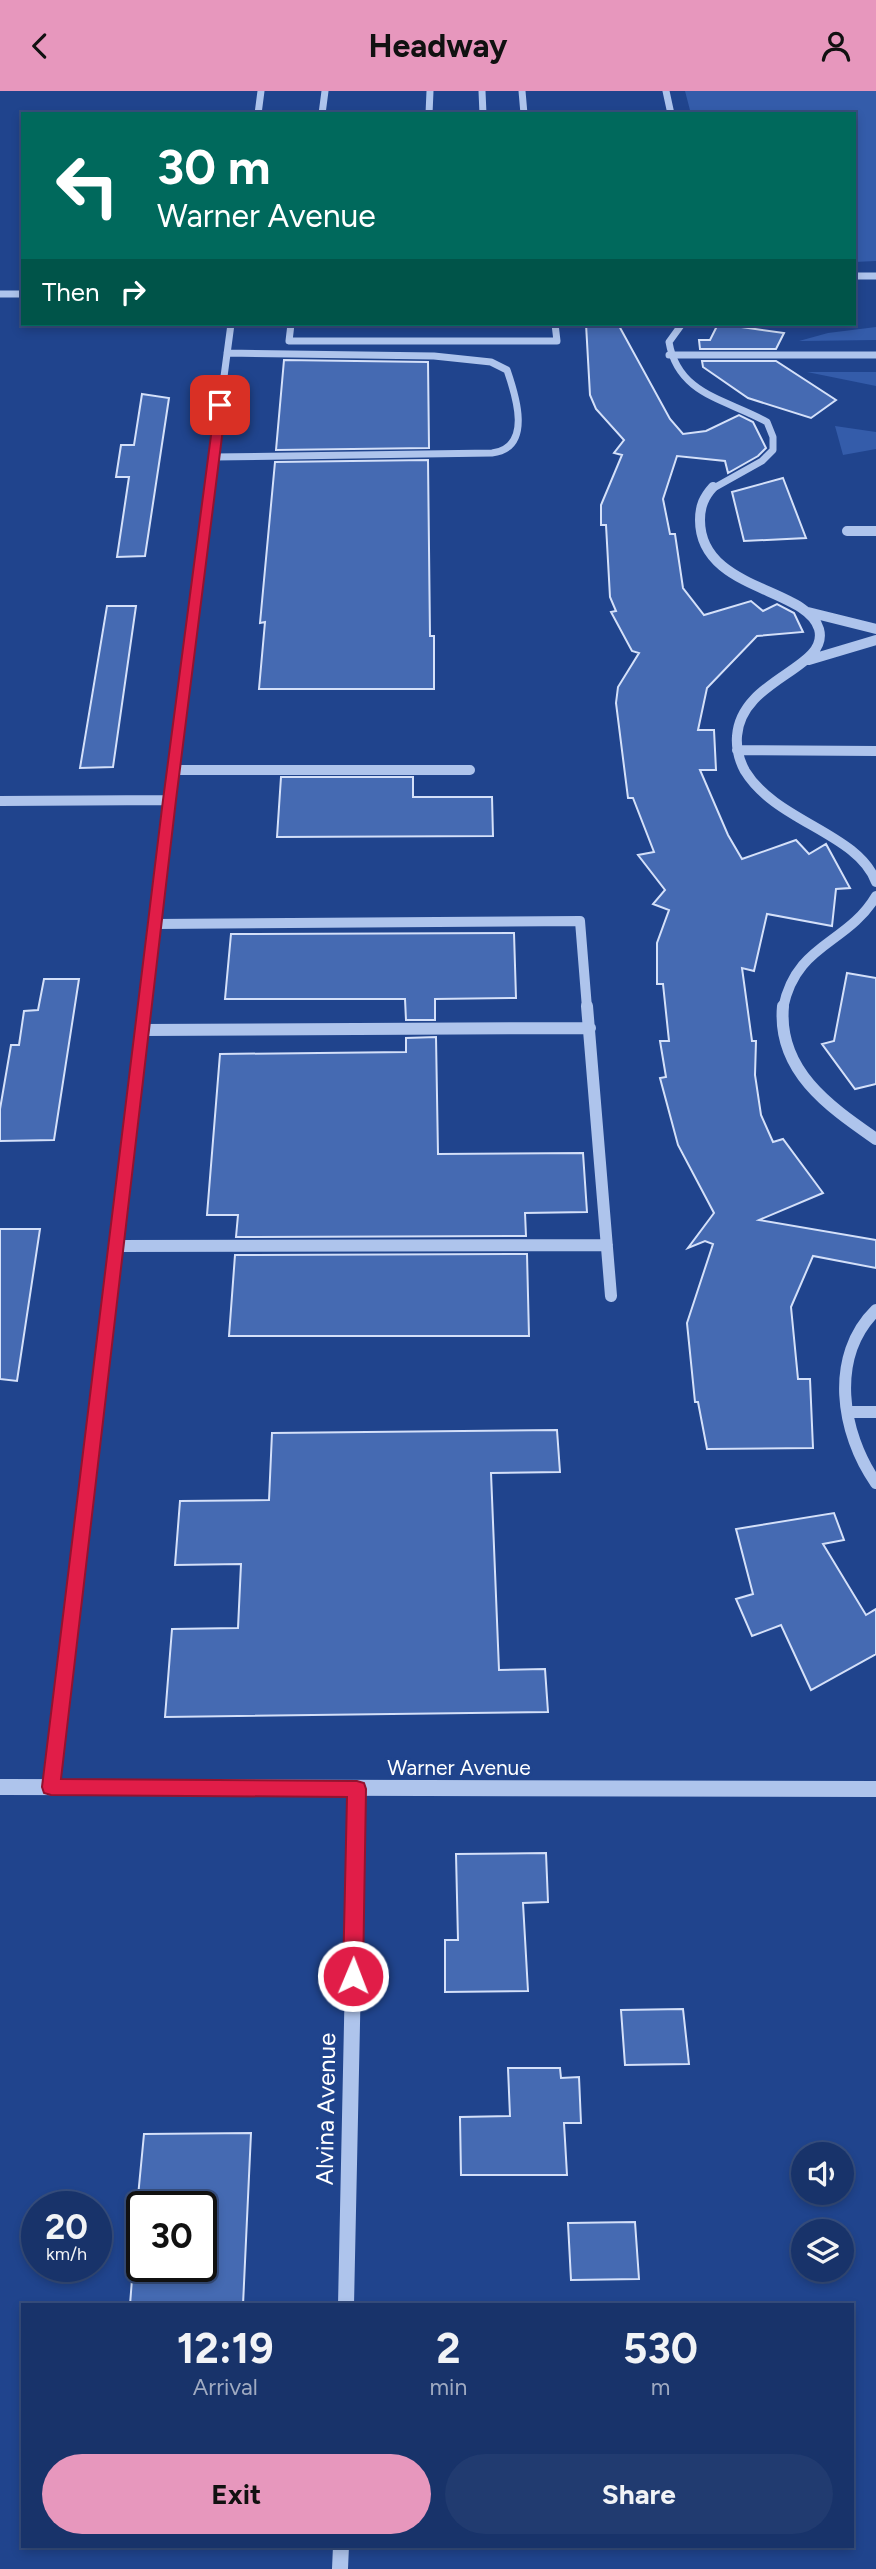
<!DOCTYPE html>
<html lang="en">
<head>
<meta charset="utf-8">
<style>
	:root { --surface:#18336a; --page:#213b70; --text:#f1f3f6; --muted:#9faac1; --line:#364e7e; --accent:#e797bd }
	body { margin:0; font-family:Figtree,sans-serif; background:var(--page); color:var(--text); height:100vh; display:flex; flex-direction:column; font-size:26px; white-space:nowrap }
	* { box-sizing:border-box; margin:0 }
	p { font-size:23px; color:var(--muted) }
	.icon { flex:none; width:38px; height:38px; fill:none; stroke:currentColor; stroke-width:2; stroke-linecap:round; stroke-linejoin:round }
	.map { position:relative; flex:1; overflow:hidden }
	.side { position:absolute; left:21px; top:2212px; width:833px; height:245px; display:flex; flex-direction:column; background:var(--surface); border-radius:0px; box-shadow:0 4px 10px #0003,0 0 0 2px var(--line) }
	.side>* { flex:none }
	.hud { position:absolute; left:21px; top:21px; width:835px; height:214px; border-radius:0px; box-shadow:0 4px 10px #0003,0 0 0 2px var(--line); background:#00695c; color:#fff; overflow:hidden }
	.fabs { position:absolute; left:791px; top:2051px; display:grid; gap:14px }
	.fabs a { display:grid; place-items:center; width:63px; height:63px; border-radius:50%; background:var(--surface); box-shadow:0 4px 10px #0003,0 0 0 2px var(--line); font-size:35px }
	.speed { position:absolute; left:21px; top:2100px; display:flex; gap:14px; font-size:35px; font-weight:700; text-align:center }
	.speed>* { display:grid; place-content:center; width:91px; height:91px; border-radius:50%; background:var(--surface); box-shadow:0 4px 10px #0003,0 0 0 2px var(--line); line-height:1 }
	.speed small { font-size:18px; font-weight:400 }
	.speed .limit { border:4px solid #111; border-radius:10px; background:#fff; color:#111 }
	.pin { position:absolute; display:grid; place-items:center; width:60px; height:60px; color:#fff; margin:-30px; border-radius:14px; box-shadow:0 4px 10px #0006 }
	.me { position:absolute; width:77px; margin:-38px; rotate:1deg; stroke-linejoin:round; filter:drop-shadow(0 0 5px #0008) }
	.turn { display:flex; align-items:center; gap:24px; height:147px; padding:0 21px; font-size:32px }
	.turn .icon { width:91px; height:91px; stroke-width:2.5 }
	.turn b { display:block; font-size:49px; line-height:60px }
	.then { display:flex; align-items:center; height:66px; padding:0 21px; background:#0003; gap:14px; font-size:26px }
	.eta { display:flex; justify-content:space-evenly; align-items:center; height:119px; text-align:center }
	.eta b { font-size:42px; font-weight:700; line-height:49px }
	.primary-button { display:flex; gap:14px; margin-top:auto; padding:14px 21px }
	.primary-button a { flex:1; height:80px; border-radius:42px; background:var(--accent); color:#111; font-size:28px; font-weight:700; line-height:80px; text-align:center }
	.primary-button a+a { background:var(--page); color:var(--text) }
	header { display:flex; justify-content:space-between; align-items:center; height:91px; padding:0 21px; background:var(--accent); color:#111; font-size:32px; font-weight:700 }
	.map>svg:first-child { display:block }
</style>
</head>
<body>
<header><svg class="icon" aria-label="back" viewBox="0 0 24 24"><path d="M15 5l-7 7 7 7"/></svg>Headway<svg class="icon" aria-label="person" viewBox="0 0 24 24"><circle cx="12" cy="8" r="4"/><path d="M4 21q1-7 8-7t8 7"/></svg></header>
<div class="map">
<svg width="876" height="2478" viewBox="0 0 876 2478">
	<rect width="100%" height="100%" fill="#20448d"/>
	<path fill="#345caa" d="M685,0h191v170l-22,1v-148h-163z
		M876,236v13l-77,1 29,-8z
		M807,281h69v14z
		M835,335l41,6v17l-33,6z"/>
	<path fill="#456ab2" stroke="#d4e0f9" stroke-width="2" d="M586,233h32l52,95 13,15 23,-3 33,-16 14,7 13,26 -8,8 -30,17 -3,-12 -48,-5 -14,43 7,35h5l8,54 21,27 47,-14 12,10 14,-7 17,9 9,19 -46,4 -50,52 -9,42h16l2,40h-16l28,65 14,24 54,-19 13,14 17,-10 24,44 -14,1 -4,37 -65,-12 -13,57 -12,-3 10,73h4l-1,34 6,40 12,27 10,-3 40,54 -64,27 117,20v28l-63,-12 -22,51 7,72h12l3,69 -106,1 -9,-47h-3l-8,-79 26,-79 -8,-3 -17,7 26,-35 -36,-68 -18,-67 6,-1 -6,-36h9l-6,-57h-6v-41l12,-33 -16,-6 12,-14 -27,-35 16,-3 -21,-54h-5l-12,-95 2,-16 21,-34 -7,-2 -21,-39 5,-1 -6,-14 -4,-72h-5v-20l21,-50 -8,-2 10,-13 -28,-31 -6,-14z
		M718,233h2l64,9 -8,16h-76l-1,-9h11z
		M284,269l144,2 1,86 -153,2z
		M702,270h74l60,39 -25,18 -63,-20 -45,-31z
		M142,303l27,4 -24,158 -28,1 12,-80h-13l5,-32h13z
		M428,369l2,176h4v53h-175l6,-67 -5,1 15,-161z
		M783,387l23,60 -62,3 -12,-49z
		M107,515h29l-23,161 -33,1z
		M281,686h132v20h79l1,39 -216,1z
		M514,842l2,65 -81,1v21h-29l-1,-21h-180l6,-65z
		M847,882l29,5v106l-21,5 -33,-45 12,-3z
		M44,888h35l-25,161 -54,1v-32l11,-64h8l5,-34 14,-1z
		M436,946l2,117 145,-1 4,59 -62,1 1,23 -290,1 2,-22h-31l13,-161 186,-2v-14z
		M0,1138h40l-23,152 -17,-2z
		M527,1163l2,82h-300l6,-81z
		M557,1339l3,42 -69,1 8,197 46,-1 3,43 -383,5 7,-88 66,-1 3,-64 -66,1 5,-64 89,-1 3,-67z
		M834,1422l10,27 -21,4 43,71 10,-6v45l-65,36 -30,-65 -29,11 -16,-37 17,-5 -17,-65z
		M546,1762l2,49 -25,1 5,88 -83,1v-52h13l-2,-86z
		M683,1918l6,55 -64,1 -4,-55z
		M508,1977h52l1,10 18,-1 2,46h-17l3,52h-106l-1,-58 50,-1z
		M251,2042l-8,172h-113l3,-39h68v-59h-64l7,-73z
		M635,2131l4,57 -68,1 -3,-57z"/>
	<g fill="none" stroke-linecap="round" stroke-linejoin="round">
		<path stroke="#aec4ec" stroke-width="7" d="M482,0l1,23
			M522,0l2,23
			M666,0l5,23
			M258,23l3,-23
			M322,23l3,-23
			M429,23l1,-23
			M854,185h22
			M0,203h23
			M291,233l-2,17h268l-2,-17
			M682,233l-13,18c9,53 57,57 98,80l6,15v13l-11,11 -50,28
			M669,264h207
			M214,366l278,-4c41,-5 24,-57 15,-83l-16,-8 -57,-6 -207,-3
			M209,398l22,-165"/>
		<path stroke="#aec4ec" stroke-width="10" d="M713,396c-9,10 -13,19 -13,33 0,71 107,67 119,109 11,40 -78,49 -82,107 -1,13 2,24 8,35 31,51 113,62 131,111
			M847,440h29
			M808,521l68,17
			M809,569l67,-20
			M737,659l139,1
			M173,679h297
			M0,710l169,-1
			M155,833l425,-3 7,87
			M144,917l66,-521
			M783,917c13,-65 64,-63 93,-112"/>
		<path stroke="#aec4ec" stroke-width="12" d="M587,915l24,290
			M783,915c-6,65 47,101 93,133
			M142,939l448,-2
			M116,1155l491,-1
			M876,1219c-47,46 -35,123 0,173
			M848,1321h28
			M63,1594l81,-679"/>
		<path stroke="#aec4ec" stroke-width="16" d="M0,1696l876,2
			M51,1696l12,-104
			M346,2214l11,-516
			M340,2478l1,-23"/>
	</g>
	<path fill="#e11d48" stroke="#92132f" stroke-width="2" d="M220,311l6,3 -50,395 -115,979 296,2 7,2 2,6 -3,187 -3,6 -7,3 -7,-3 -3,-6 4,-179 -296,-2 -7,-2 -2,-6 121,-987 52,-395z"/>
	<g text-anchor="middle" stroke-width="6" stroke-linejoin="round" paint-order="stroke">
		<g font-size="21" fill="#fff" stroke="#20448d">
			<text x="459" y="1684">Warner Avenue</text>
		</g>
		<g font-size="24" fill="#fff" stroke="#20448d">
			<text transform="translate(326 2018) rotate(-89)" y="8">Alvina Avenue</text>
		</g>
	</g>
</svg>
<div class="fabs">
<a><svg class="icon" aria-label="sound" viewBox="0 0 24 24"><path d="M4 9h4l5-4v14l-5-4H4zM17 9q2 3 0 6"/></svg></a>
<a><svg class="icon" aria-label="layers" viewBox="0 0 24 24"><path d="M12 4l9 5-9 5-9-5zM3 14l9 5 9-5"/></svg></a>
</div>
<div class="speed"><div>20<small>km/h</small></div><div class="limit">30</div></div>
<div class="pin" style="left:220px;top:314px;background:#d93025"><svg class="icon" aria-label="arrive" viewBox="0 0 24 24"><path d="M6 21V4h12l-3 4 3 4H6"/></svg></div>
<svg class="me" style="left:353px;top:1885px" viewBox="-20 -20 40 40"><circle r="17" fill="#e11d48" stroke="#fff" stroke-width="3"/><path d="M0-11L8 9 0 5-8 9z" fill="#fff"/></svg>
<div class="hud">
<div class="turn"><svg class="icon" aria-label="left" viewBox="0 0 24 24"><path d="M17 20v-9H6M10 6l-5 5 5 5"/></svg><div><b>30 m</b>Warner Avenue</div></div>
<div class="then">Then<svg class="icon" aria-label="right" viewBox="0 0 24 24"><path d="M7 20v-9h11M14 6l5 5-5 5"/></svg></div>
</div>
<section class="side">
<div class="eta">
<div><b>12:19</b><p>Arrival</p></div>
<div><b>2</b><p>min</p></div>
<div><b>530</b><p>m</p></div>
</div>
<div class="primary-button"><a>Exit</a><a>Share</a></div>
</section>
</div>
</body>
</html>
